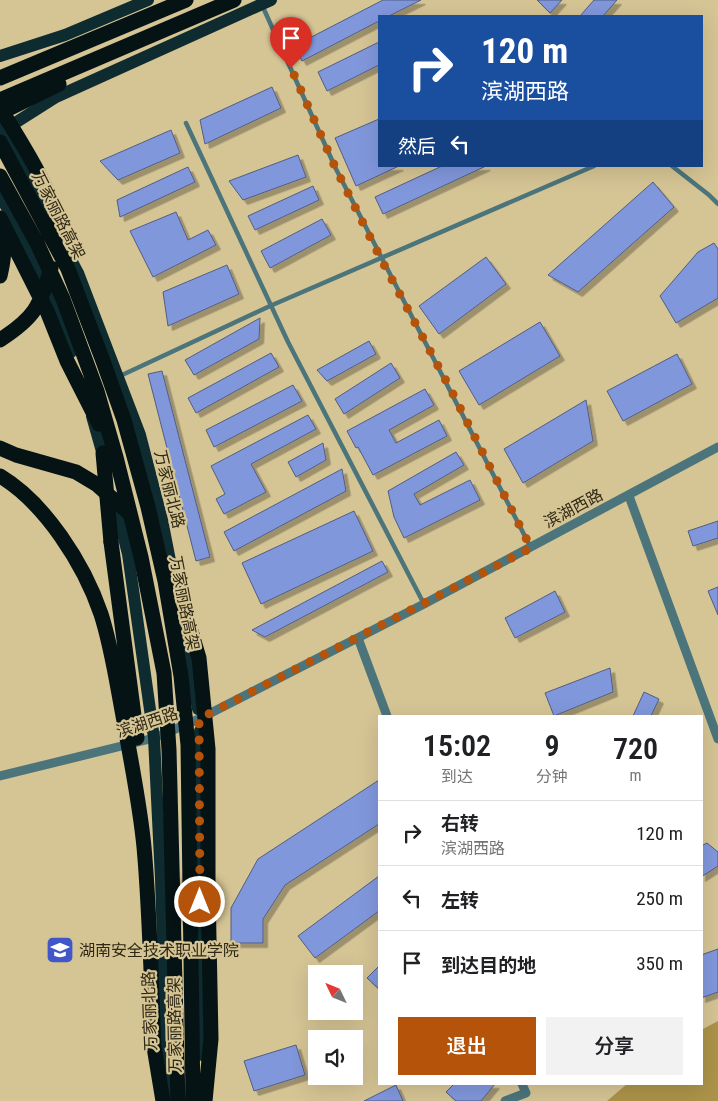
<!DOCTYPE html>
<html lang="zh">
<head>
<meta charset="utf-8">
<style>
	:root { --surface:#fff; --page:#f2f2f2; --text:#202124; --muted:#757577; --line:#e0e0e0; --accent:#b45309 }
	body { margin:0; font-family:"Roboto Condensed","Noto Sans SC",sans-serif; background:var(--page); color:var(--text); height:100vh; display:flex; flex-direction:column; font-size:19px; white-space:nowrap }
	* { box-sizing:border-box; margin:0 }
	p { font-size:16px; color:var(--muted) }
	.icon { flex:none; width:28px; height:28px; fill:none; stroke:currentColor; stroke-width:2; stroke-linecap:round; stroke-linejoin:round }
	.map { position:relative; flex:1; overflow:hidden }
	.side { position:absolute; left:378px; top:715px; width:325px; height:370px; display:flex; flex-direction:column; background:var(--surface); border-radius:0px; box-shadow:0 5px 20px #0002 }
	.side>* { flex:none }
	.banner { position:absolute; left:378px; top:15px; width:325px; height:152px; border-radius:0px; box-shadow:0 5px 20px #0002; background:#1a4fa0; color:#fff; overflow:hidden }
	.needle { width:32px; rotate:313deg }
	.buttons { position:absolute; left:308px; top:965px; display:grid; gap:10px }
	.buttons a { display:grid; place-items:center; width:55px; height:55px; border-radius:0px; background:var(--surface); box-shadow:0 5px 20px #0002; font-size:25px }
	.pin { position:absolute; display:grid; place-items:center; width:42px; height:42px; color:#fff; margin:-51px -21px; border-radius:50% 50% 50% 0; rotate:-45deg; box-shadow:0 0 5px #0007 }
	.pin .icon { rotate:45deg }
	.me { position:absolute; width:55px; margin:-28px; rotate:0deg; stroke-linejoin:round; filter:drop-shadow(0 0 4px #0008) }
	.turn { display:flex; align-items:center; gap:18px; height:105px; padding:0 20px; font-size:22px }
	.turn .icon { width:65px; height:65px; stroke-width:2.5 }
	.turn b { display:block; font-size:35px; line-height:42px }
	.then { display:flex; align-items:center; height:48px; padding:0 20px; background:#0003; gap:10px; font-size:19px }
	.eta { display:flex; justify-content:space-evenly; align-items:center; height:85px; text-align:center }
	.eta b { font-size:30px; font-weight:600; line-height:35px }
	.button { display:flex; gap:10px; margin-top:auto; padding:10px 20px }
	.button a { flex:1; height:58px; border-radius:0px; background:var(--accent); color:#fff; font-size:20px; font-weight:600; line-height:58px; text-align:center }
	.button a+a { background:var(--page); color:var(--text) }
	ul { padding:0; list-style:none }
	li { display:flex; align-items:center; gap:15px; height:65px; padding:0 20px; border-top:1px solid var(--line) }
	li div { flex:1 }
	li b { display:block; font-size:19px }
	li em { font-style:normal }
	.map>svg:first-child { display:block }
</style>
</head>
<body>
<div class="map">
<svg width="718" height="1101" viewBox="0 0 718 1101">
	<defs>
		<filter id="shadow"><feDropShadow dx="4.5" dy="4.5" stdDeviation="0" flood-color="#0004"/></filter>
	</defs>
	<rect width="100%" height="100%" fill="#d5c494"/>
	<path fill="#ac9349" d="M718,1021v80h-111l20,-17h74v-54z"/>
	<path fill="#8197db" stroke="#505d84" filter="url(#shadow)" d="M383,0h38l-32,16h-10v5l-77,40 -8,-15z
		M537,0h25l-12,13z
		M594,0h23l-14,16h-23z
		M379,42v23l-52,26 -9,-19z
		M272,87l9,21 -76,36 -5,-24z
		M379,119v47h20l-43,20 -21,-48z
		M171,130l9,23 -62,27 -18,-19z
		M298,155l8,22 -63,23 -14,-19z
		M442,166h44l-103,48 -8,-17z
		M188,167l7,15 -75,35 -3,-17z
		M653,182l21,25 -96,85 -30,-17z
		M313,186l6,14 -64,30 -7,-14z
		M176,212l12,28 20,-10 8,15 -63,32 -23,-46z
		M322,219l9,16 -61,33 -9,-17z
		M714,243l4,6v49l-42,25 -16,-27 38,-44z
		M486,257l20,27 -67,50 -20,-28z
		M227,265l12,29 -71,32 -5,-34z
		M260,318l-1,21 -65,36 -9,-15z
		M540,322l20,34 -81,49 -20,-34z
		M369,341l7,13 -49,27 -10,-11z
		M271,353l8,14 -83,46 -8,-15z
		M677,354l15,30 -69,37 -16,-30z
		M391,363l9,15 -56,36 -9,-15z
		M162,371l48,186 -14,4 -48,-187z
		M293,385l9,16 -88,46 -8,-17z
		M425,389l9,16 -45,25 7,13 43,-23 8,16 -74,39 -15,-28 -2,1 -9,-17z
		M586,400l7,41 -70,42 -19,-34z
		M308,415l8,14 -65,35 15,28 -42,22 -8,-15 9,-5 -14,-28z
		M323,443l3,17 -30,17 -8,-15z
		M456,452l8,13 -50,29 6,11 50,-25 10,20 -76,38 -10,-21 -6,-26z
		M342,469l4,22 -112,60 -10,-19z
		M354,511l19,40 -112,53 -19,-41z
		M718,521v17l-25,8 -5,-15z
		M382,561l6,11 -123,65 -13,-7z
		M718,587v28l-10,-24z
		M555,591l10,21 -50,26 -10,-20z
		M610,668l3,24 -59,24 -9,-23z
		M644,692l15,7 -8,17h-18z
		M379,780v44l-94,61 -22,34v24h-32v-35l27,-49z
		M707,843l11,9v14l-17,11v-31z
		M379,876v35l-64,47 -17,-22z
		M718,949v43l-17,6v-43z
		M379,966v23l-12,-11z
		M296,1045l9,30 -51,16 -10,-30z
		M454,1084h41l-14,17h-25l-10,-9z
		M396,1085l7,16h-39z"/>
	<g fill="none" stroke-linecap="round" stroke-linejoin="round">
		<path stroke="#4b747b" stroke-width="4.5" d="M262,5l74,164 195,379
			M186,123l102,219 136,262
			M672,166l37,29 9,9
			M120,376l150,-70 324,-140"/>
		<path stroke="#4b747b" stroke-width="9" d="M629,496l89,243
			M358,638l29,78
			M0,776l154,-38 45,-19 225,-115 294,-157
			M505,1101l21,-8 -4,-9"/>
		<path stroke="#0e2b30" stroke-width="12" d="M0,56l65,-21 83,-35
			M0,122l54,105
			M4,130l52,-33 215,-97
			M0,195l43,80 28,77
			M69,256l9,17 62,162 22,85 11,56
			M92,416l13,46
			M114,498l14,56 26,184 7,141 7,222
			M183,625l15,84
			M200,731v171l4,154"/>
		<path stroke="#051315" stroke-width="15" d="M0,78l186,-78
			M0,100l234,-100
			M0,113l59,-29
			M0,227c6,17 4,32 0,49
			M103,453l8,89
			M154,1047l9,54"/>
		<path stroke="#051315" stroke-width="15" d="M0,108c17,28 54,84 57,115 0,7 -2,14 -2,20
			M0,142l68,127 35,92 21,59 24,87 17,74 16,95 7,69 5,356
			M0,176l37,67 26,56 34,92 19,66 25,100 23,116 5,77 9,351
			M0,218l47,93 20,50 32,63
			M0,340c34,-22 40,-33 51,-72
			M0,448l16,7 60,17 20,12 34,30
			M0,476c45,27 84,88 101,138 11,34 16,71 23,107 7,41 16,84 20,126 6,66 7,134 10,200
			M111,542l26,196
			M167,567l12,24 20,67 9,91v139l3,151 -6,62"/>
	</g>
	<g fill="none" stroke-linecap="round" stroke-linejoin="round">
		<path stroke="#b45309" stroke-width="9" stroke-dasharray="0 16.2" d="M200,902l-1,-183 332,-171 -79,-156 -71,-133 -45,-90 -45,-101"/>
	</g>
	<defs>
		<symbol id="university-square" viewBox="-11 -11 22 22"><rect x="-9" y="-9" width="18" height="18" rx="4" fill="#4056c9" stroke="#d5c494"/><path d="M0-5L7-2L0 1L-7-2ZM-4 1L0 2.5L4 1V4Q0 6-4 4Z" fill="#fff"/></symbol>
	</defs>
	<g fill-rule="evenodd">
		<use href="#university-square" x="44" y="934" width="32" height="32"/>
	</g>
	<g text-anchor="middle" stroke-width="4.5" stroke-linejoin="round" paint-order="stroke">
		<g font-size="16" fill="#2f2815" stroke="#d5c494">
			<text transform="translate(59 215) rotate(63)" y="6">万家丽路高架</text>
			<text transform="translate(170 489) rotate(76)" y="6">万家丽北路</text>
			<text transform="translate(573 508) rotate(-28)" y="6">滨湖西路</text>
			<text transform="translate(185 603) rotate(79)" y="6">万家丽路高架</text>
			<text transform="translate(147 722) rotate(-18)" y="6">滨湖西路</text>
			<text transform="translate(149 1011) rotate(-92)" y="6">万家丽北路</text>
			<text transform="translate(174 1025) rotate(-91)" y="6">万家丽路高架</text>
		</g>
		<g font-size="16" fill="#2f2815" stroke="#d5c494" text-anchor="start">
			<text x="79" y="956">湖南安全技术职业学院</text>
		</g>
	</g>
</svg>
<div class="buttons">
<a><svg class="needle" viewBox="-14 -14 28 28"><path d="M0-13l5 13h-10z" fill="#e53935"/><path d="M0 13l5-13h-10z" fill="#757577"/></svg></a>
<a><svg class="icon" aria-label="sound" viewBox="0 0 24 24"><path d="M4 9h4l5-4v14l-5-4H4zM17 9q2 3 0 6"/></svg></a>
</div>
<div class="pin" style="left:291px;top:68px;background:#d93025"><svg class="icon" aria-label="arrive" viewBox="0 0 24 24"><path d="M6 21V4h12l-3 4 3 4H6"/></svg></div>
<svg class="me" style="left:200px;top:902px" viewBox="-20 -20 40 40"><circle r="17" fill="#b45309" stroke="#fff" stroke-width="3"/><path d="M0-11L8 9 0 5-8 9z" fill="#fff"/></svg>
<div class="banner">
<div class="turn"><svg class="icon" aria-label="right" viewBox="0 0 24 24"><path d="M7 20v-9h11M14 6l5 5-5 5"/></svg><div><b>120 m</b>滨湖西路</div></div>
<div class="then">然后<svg class="icon" aria-label="left" viewBox="0 0 24 24"><path d="M17 20v-9H6M10 6l-5 5 5 5"/></svg></div>
</div>
<section class="side">
<div class="eta">
<div><b>15:02</b><p>到达</p></div>
<div><b>9</b><p>分钟</p></div>
<div><b>720</b><p>m</p></div>
</div>
<ul>
<li><svg class="icon" aria-label="right" viewBox="0 0 24 24"><path d="M7 20v-9h11M14 6l5 5-5 5"/></svg><div><b>右转</b><p>滨湖西路</p></div><em>120 m</em></li>
<li><svg class="icon" aria-label="left" viewBox="0 0 24 24"><path d="M17 20v-9H6M10 6l-5 5 5 5"/></svg><div><b>左转</b></div><em>250 m</em></li>
<li><svg class="icon" aria-label="arrive" viewBox="0 0 24 24"><path d="M6 21V4h12l-3 4 3 4H6"/></svg><div><b>到达目的地</b></div><em>350 m</em></li>
</ul>
<div class="button"><a>退出</a><a>分享</a></div>
</section>
</div>
</body>
</html>
